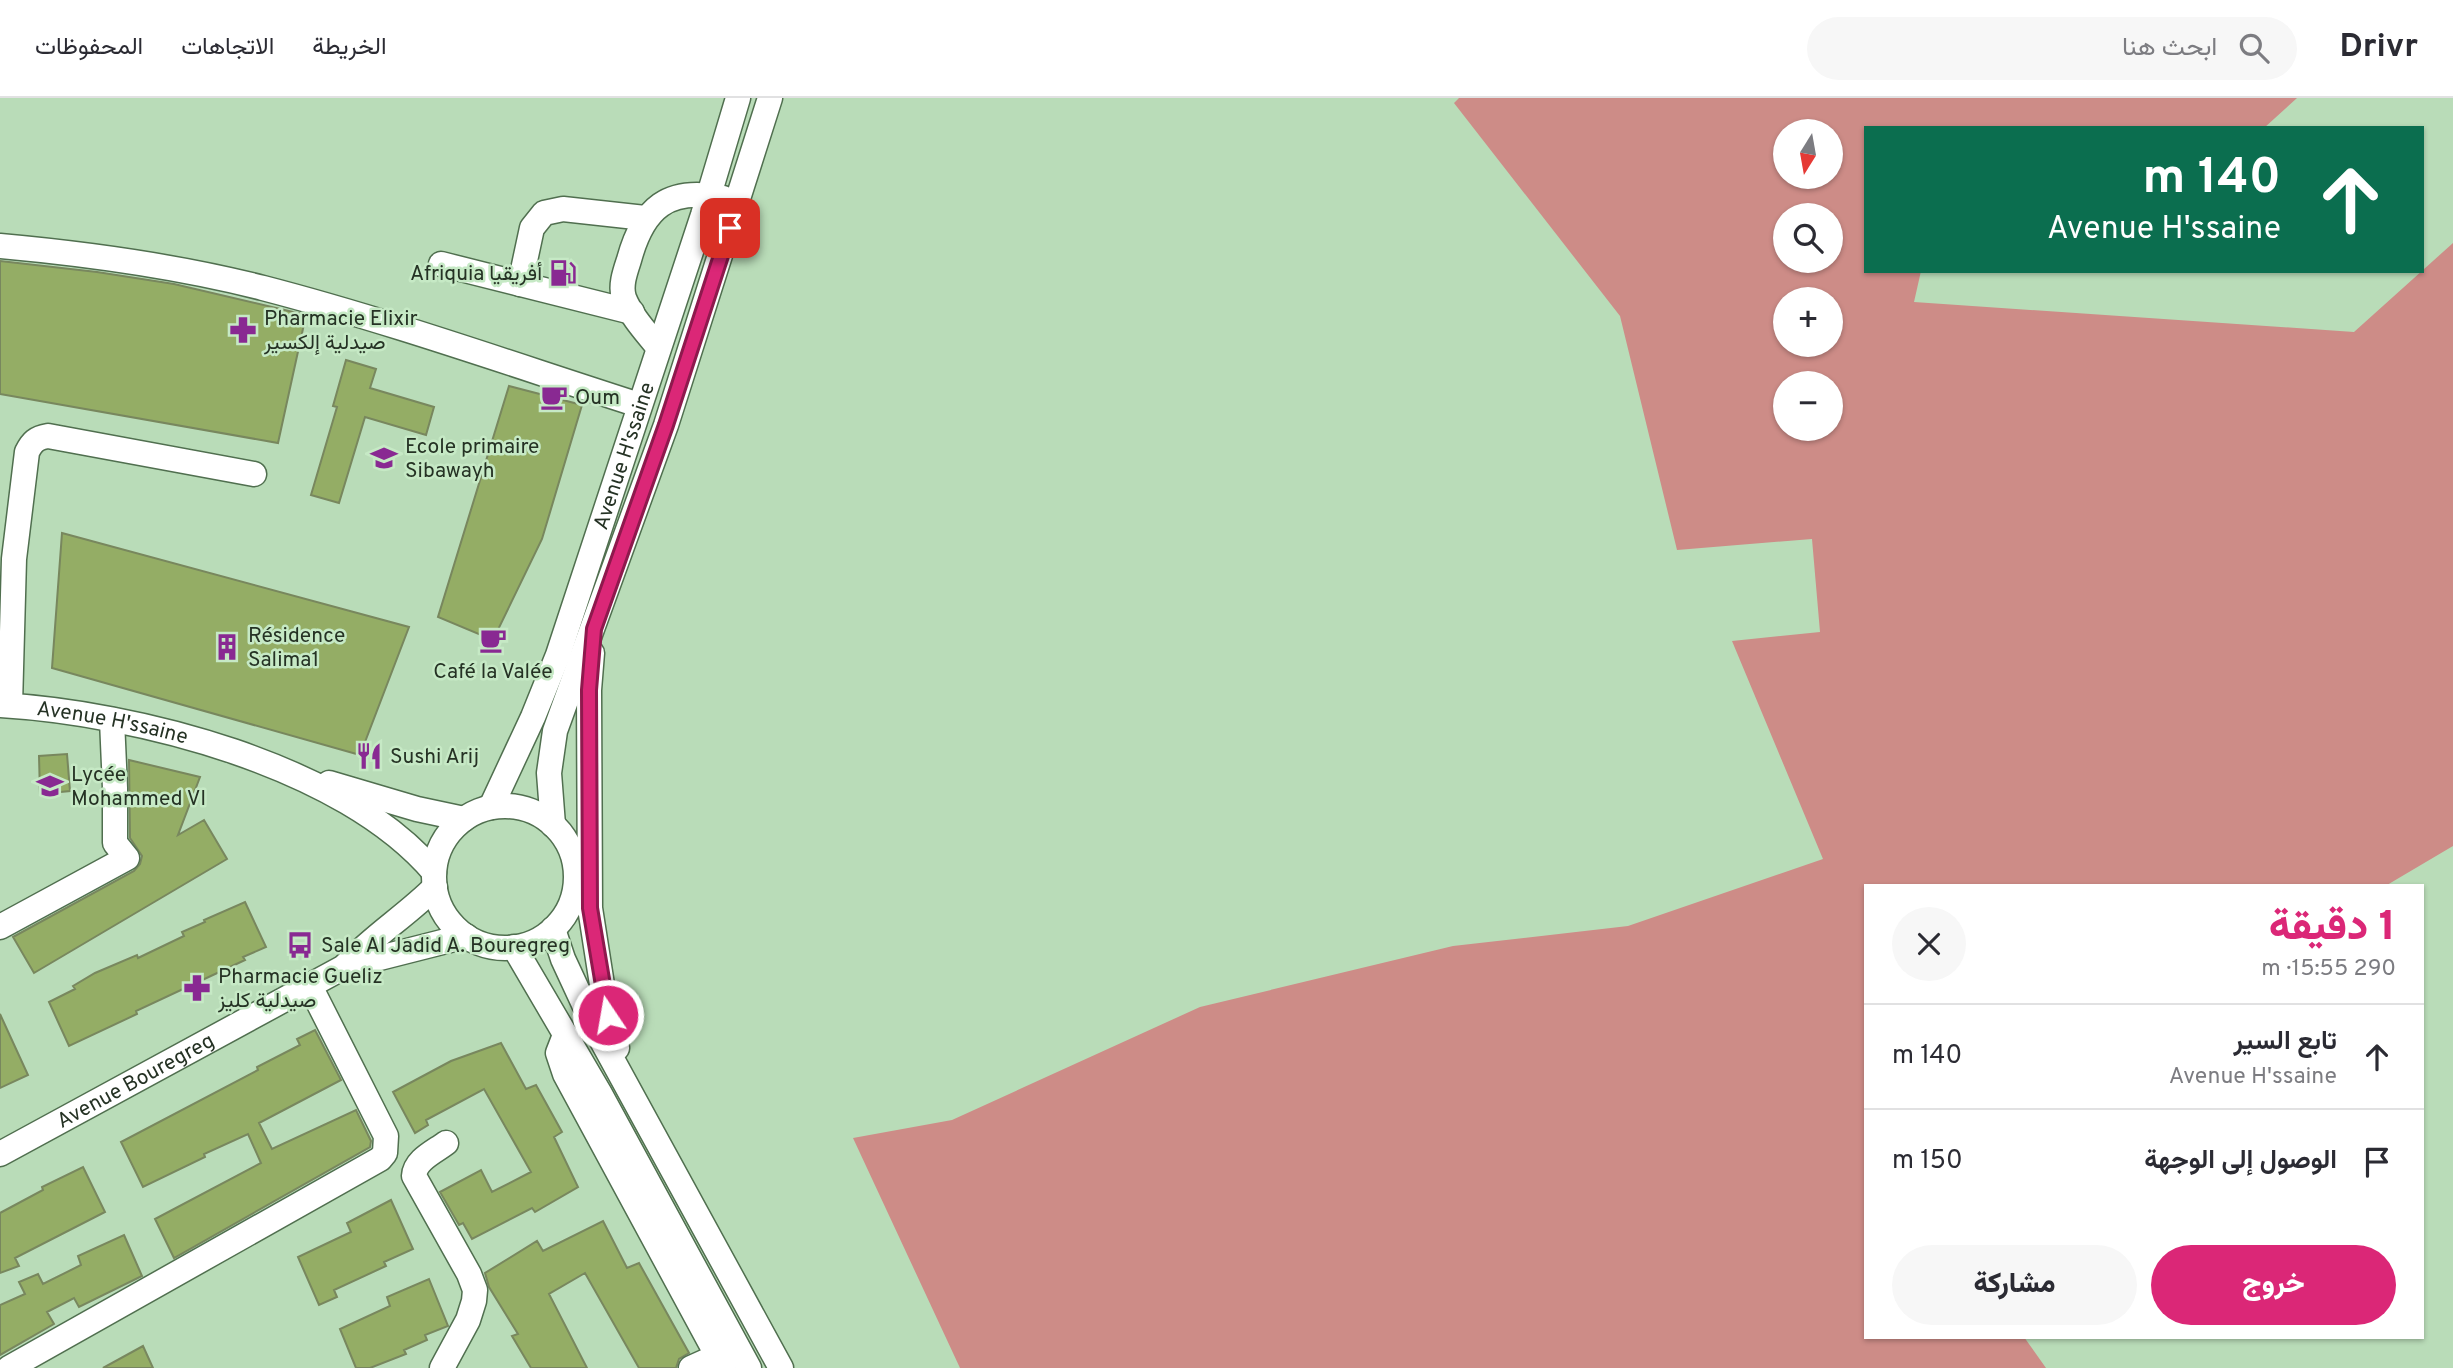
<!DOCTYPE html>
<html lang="ar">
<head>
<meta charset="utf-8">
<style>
	:root { --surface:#fff; --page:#f7f7f7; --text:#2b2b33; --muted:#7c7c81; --line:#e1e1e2; --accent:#db2777 }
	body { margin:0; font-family:Overpass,Vazirmatn,sans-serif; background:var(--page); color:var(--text); direction:rtl; height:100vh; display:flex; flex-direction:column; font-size:26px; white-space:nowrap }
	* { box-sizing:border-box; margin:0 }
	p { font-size:23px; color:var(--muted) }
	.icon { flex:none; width:38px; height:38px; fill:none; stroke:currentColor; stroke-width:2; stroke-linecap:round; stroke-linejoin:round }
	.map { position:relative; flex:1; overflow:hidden; direction:ltr }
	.panel { position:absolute; left:1864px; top:786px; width:560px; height:455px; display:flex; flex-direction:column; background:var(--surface); border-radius:0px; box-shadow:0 2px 5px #0004; direction:rtl }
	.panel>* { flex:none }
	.banner { position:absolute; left:1864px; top:28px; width:560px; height:147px; border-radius:0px; box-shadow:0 2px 5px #0004; direction:rtl; background:#0b6e4f; color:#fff; overflow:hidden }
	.needle { width:46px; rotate:191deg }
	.controls { position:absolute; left:1773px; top:21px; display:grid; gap:14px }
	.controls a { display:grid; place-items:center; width:70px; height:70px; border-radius:50%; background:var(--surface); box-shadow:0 2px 5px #0004; font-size:35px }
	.pin { position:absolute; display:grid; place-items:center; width:60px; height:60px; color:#fff; margin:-30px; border-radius:14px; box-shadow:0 4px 10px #0006 }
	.me { position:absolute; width:77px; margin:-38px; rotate:348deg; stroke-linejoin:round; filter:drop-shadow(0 0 5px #0008) }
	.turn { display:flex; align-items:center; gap:24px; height:147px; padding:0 28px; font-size:32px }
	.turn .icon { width:91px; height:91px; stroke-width:2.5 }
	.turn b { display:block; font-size:49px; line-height:60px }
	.round { display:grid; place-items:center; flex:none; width:74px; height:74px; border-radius:37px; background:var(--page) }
	.headline { display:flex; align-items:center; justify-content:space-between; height:119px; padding:0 28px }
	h1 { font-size:42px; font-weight:800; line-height:52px; color:var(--accent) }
	.button { display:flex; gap:14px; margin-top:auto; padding:14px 28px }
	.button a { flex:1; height:80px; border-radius:42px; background:var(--accent); color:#fff; font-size:28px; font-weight:800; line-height:80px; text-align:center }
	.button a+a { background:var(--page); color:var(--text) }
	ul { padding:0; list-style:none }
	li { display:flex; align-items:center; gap:21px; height:105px; padding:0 28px; border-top:2px solid var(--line) }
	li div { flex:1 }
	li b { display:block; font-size:26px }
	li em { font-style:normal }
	header { display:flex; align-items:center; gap:42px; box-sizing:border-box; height:98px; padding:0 35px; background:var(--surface); border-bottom:2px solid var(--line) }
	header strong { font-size:33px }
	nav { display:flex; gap:38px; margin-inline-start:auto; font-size:24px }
	.search { width:490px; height:63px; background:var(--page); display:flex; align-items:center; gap:18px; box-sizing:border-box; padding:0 24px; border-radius:38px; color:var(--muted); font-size:26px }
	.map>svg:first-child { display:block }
</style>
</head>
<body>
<header>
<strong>Drivr</strong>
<div class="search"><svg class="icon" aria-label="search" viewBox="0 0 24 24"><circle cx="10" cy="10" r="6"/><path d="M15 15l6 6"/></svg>ابحث هنا</div>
<nav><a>الخريطة</a><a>الاتجاهات</a><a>المحفوظات</a></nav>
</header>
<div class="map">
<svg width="2453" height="1270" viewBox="0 0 2453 1270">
	<rect width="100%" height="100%" fill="#b9dcb8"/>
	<path fill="#cd8c87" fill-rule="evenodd" d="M1459,0h838l-33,30h-398v143h55l-7,31 440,30 99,-89v603l-66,39 -521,1v451h158l22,31h-1086l-107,-230 99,-18 248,-113 253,-61 175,-20 195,-67 -91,-218 88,-9 -8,-93 -135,11 -57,-234 -166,-213zM1785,33h45v46h-45zM1785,117h45v46h-45zM1785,201h45v46h-45zM1785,285h45v46h-45z"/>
	<path fill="#94ad65" stroke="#78875e" stroke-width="2" d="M0,163l97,11 77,12 132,31 -28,128 -278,-49z
		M346,262l30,9 -6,19 64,19 -8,28 -61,-18 -26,86 -28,-8 26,-88 -4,-1z
		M509,288l73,19 -40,134 -49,101 -55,-23z
		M62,435l347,94 -49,128 -308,-87z
		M67,656l3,37 -30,3 -1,-38z
		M129,662l71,17 -22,58 26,-15 23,39 -193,114 -21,-36 121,-66 6,-7 2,-8 -12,-18z
		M245,804l21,45 -23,10 2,3 -109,51 1,3 -68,32 -20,-44 26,-13 -2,-3 22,-13 42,-18 1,3 46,-22 -2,-4 23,-10 -1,-2z
		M0,916l28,61 -28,13z
		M315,932l26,50 -82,43 13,26 84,-39 15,31 -1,6 -196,111 -19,-39 106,-56 -13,-29 -44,20 1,3 -62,30 -22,-45 137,-72 -1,-3 43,-22 -3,-6z
		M501,945l25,46 10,-4 26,47 -8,5 24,50 -43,25 -3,-4 -60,31 -9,-16 -4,2 -19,-33 41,-22 11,22 39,-20 -47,-83 -58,31 2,5 -13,8 -22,-41 58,-31z
		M83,1069l22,45 -90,46 4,8 -19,7v-60l43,-23 -1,-3z
		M391,1102l22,49 -29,13 2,4 -52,24 3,7 -18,8 -21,-48 53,-25 -4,-9z
		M603,1123l24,47 12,-5 50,90 -10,6 -3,9h-37l-54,-95 -36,21 38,74h-56l-19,-32 6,-2 -29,-47 -4,-14 52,-32 6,10z
		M124,1137l18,41 -63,31 -5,-9 -27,14 7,12 -54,31v-50l25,-11 -6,-12 19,-8 5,10 38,-19 -3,-9z
		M429,1181l19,47 -23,9 2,5 -23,10 2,4 -36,14h-14l-16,-39 50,-23 -3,-9z
		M143,1248l10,22h-50z"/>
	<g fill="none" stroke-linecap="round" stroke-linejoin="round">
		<defs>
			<g id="minor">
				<path d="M0,148c88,8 177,20 263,42 127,33 251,77 376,117"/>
				<path d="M441,166l191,48"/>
				<path d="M520,186l12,-56 12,-15 19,-4 82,9"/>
				<path d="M658,249c-12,-15 -27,-31 -34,-49 -4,-12 1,-26 5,-38 14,-52 39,-74 94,-62"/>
				<path d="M592,555l-3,37 1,218 13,83 14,57"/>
				<path id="s1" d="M0,607c136,8 343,60 434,167"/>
				<path d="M10,607l4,-146 13,-107c5,-10 9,-14 21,-16l206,38"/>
				<path d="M329,685l88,26 47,10"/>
				<circle cx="505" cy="779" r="71"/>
				<path id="s2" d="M491,709l42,-90 25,-62 145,-440 35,-117"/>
				<path d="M553,727l-4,-52 6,-42 111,-306 104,-327"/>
				<path d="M0,829l127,-69 -12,-15v-55l-3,-68"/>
				<path d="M553,831l10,30 32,69 186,340"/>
				<path d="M514,849l85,145 150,276"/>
				<path d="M346,867c27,-29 61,-50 89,-78"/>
				<path d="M565,937l-7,18 7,21 159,294"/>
				<path id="s3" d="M0,1056l344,-187 122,-31"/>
				<path d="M9,1270l371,-209 5,-6 1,-17 -76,-150"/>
				<path d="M442,1270l26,-48 6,-19 1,-11 -6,-16 -55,-98c1,-16 20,-24 32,-33"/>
				<path d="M691,1270l40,-18"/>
			</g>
		</defs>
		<use href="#minor" stroke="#506f4f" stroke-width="27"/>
		<use href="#minor" stroke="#fff" stroke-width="24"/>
	</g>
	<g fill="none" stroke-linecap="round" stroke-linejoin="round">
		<defs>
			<path id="route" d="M608,917l-18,-107 -1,-218 5,-61 72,-204 64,-197"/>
		</defs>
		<use href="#route" stroke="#8e194d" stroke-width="18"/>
		<use href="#route" stroke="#db2777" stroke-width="12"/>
	</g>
	<defs>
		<symbol id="fuel-bare" viewBox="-9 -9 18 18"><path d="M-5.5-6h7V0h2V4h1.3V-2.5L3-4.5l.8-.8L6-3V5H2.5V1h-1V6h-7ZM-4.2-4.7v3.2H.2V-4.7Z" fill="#892992" stroke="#c6e9c5" stroke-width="2.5" paint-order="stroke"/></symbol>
		<symbol id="pharmacy-bare" viewBox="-9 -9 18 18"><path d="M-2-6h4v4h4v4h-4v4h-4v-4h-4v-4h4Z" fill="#892992" stroke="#c6e9c5" stroke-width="2.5" paint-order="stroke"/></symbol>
		<symbol id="cafe-bare" viewBox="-9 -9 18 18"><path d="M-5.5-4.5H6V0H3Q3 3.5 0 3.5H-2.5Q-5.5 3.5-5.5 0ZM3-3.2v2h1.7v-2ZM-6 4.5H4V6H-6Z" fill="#892992" stroke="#c6e9c5" stroke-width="2.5" paint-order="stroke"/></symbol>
		<symbol id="school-bare" viewBox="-9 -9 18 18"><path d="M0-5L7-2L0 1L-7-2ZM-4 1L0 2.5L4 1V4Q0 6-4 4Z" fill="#892992" stroke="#c6e9c5" stroke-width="2.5" paint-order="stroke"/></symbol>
		<symbol id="building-bare" viewBox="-9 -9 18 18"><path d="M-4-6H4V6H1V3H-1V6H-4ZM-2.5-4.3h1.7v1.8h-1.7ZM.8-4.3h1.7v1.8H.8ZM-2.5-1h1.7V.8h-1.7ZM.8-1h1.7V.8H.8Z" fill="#892992" stroke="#c6e9c5" stroke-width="2.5" paint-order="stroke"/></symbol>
		<symbol id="restaurant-bare" viewBox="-9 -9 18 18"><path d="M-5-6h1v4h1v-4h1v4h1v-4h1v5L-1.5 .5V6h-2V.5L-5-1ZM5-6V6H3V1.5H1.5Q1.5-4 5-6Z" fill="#892992" stroke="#c6e9c5" stroke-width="2.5" paint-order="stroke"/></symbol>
		<symbol id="university-bare" viewBox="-9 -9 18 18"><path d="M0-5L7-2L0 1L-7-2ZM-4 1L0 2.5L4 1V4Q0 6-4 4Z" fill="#892992" stroke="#c6e9c5" stroke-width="2.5" paint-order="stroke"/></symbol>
		<symbol id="bus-bare" viewBox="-9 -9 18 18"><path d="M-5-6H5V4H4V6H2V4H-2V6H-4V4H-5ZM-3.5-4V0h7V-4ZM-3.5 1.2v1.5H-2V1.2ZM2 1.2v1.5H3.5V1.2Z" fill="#892992" stroke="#c6e9c5" stroke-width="2.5" paint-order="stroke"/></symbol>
	</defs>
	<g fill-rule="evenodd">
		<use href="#fuel-bare" x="544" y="156" width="38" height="38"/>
		<use href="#pharmacy-bare" x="224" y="213" width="38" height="38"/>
		<use href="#cafe-bare" x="535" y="280" width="38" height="38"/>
		<use href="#school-bare" x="365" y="341" width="38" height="38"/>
		<use href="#cafe-bare" x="474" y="523" width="38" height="38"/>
		<use href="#building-bare" x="208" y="530" width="38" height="38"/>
		<use href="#restaurant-bare" x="350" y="639" width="38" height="38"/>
		<use href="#university-bare" x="31" y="669" width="38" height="38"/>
		<use href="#bus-bare" x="281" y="828" width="38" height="38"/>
		<use href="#pharmacy-bare" x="178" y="871" width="38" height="38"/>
	</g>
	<g text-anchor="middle" stroke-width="5" stroke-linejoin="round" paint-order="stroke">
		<g font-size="21" fill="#253224" stroke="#c6e9c5" text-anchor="start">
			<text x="542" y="182" text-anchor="end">Afriquia أفريقيا</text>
			<text x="264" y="227">Pharmacie Elixir<tspan x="264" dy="24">صيدلية إلكسير</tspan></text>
			<text x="575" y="306">Oum</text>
			<text x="405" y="355">Ecole primaire<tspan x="405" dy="24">Sibawayh</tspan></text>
			<text x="248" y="544">Résidence<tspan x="248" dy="24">Salima1</tspan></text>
			<text x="493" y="580" text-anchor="middle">Café la Valée</text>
			<text x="390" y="665">Sushi Arij</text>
			<text x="71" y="683">Lycée<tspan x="71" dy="24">Mohammed VI</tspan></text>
			<text x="321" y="854">Sale Al Jadid A. Bouregreg</text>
			<text x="218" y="885">Pharmacie Gueliz<tspan x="218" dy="24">صيدلية كليز</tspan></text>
		</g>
		<g font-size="21" fill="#253224" stroke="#c6e9c5">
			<text dy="7" stroke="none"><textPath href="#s2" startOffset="376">Avenue H'ssaine</textPath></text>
			<text dy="7" stroke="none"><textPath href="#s1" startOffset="114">Avenue H'ssaine</textPath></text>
			<text dy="7" stroke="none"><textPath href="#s3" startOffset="154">Avenue Bouregreg</textPath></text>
		</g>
	</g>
</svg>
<div class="controls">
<a><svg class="needle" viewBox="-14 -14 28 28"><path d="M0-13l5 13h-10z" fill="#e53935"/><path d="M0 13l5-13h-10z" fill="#7c7c81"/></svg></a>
<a><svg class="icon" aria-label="search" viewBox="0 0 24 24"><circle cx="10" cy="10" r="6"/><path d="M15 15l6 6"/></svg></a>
<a>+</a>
<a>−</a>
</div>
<div class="pin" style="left:730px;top:130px;background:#d93025"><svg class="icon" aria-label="arrive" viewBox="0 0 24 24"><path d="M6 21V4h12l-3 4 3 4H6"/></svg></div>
<svg class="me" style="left:608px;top:917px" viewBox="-20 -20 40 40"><circle r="17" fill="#db2777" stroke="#fff" stroke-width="3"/><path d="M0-11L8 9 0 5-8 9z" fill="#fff"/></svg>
<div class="banner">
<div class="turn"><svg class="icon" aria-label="ahead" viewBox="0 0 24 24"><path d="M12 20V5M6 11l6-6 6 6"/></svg><div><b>140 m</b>Avenue H'ssaine</div></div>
</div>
<section class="panel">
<div class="headline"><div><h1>1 دقيقة</h1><p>290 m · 15:55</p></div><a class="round"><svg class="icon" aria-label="close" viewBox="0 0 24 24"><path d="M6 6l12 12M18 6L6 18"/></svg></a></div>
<ul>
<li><svg class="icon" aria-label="ahead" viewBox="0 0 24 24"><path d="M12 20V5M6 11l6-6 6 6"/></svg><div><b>تابع السير</b><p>Avenue H'ssaine</p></div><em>140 m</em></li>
<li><svg class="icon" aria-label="arrive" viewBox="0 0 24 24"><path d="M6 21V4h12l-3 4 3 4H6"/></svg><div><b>الوصول إلى الوجهة</b></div><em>150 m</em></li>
</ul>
<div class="button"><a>خروج</a><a>مشاركة</a></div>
</section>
</div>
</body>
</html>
